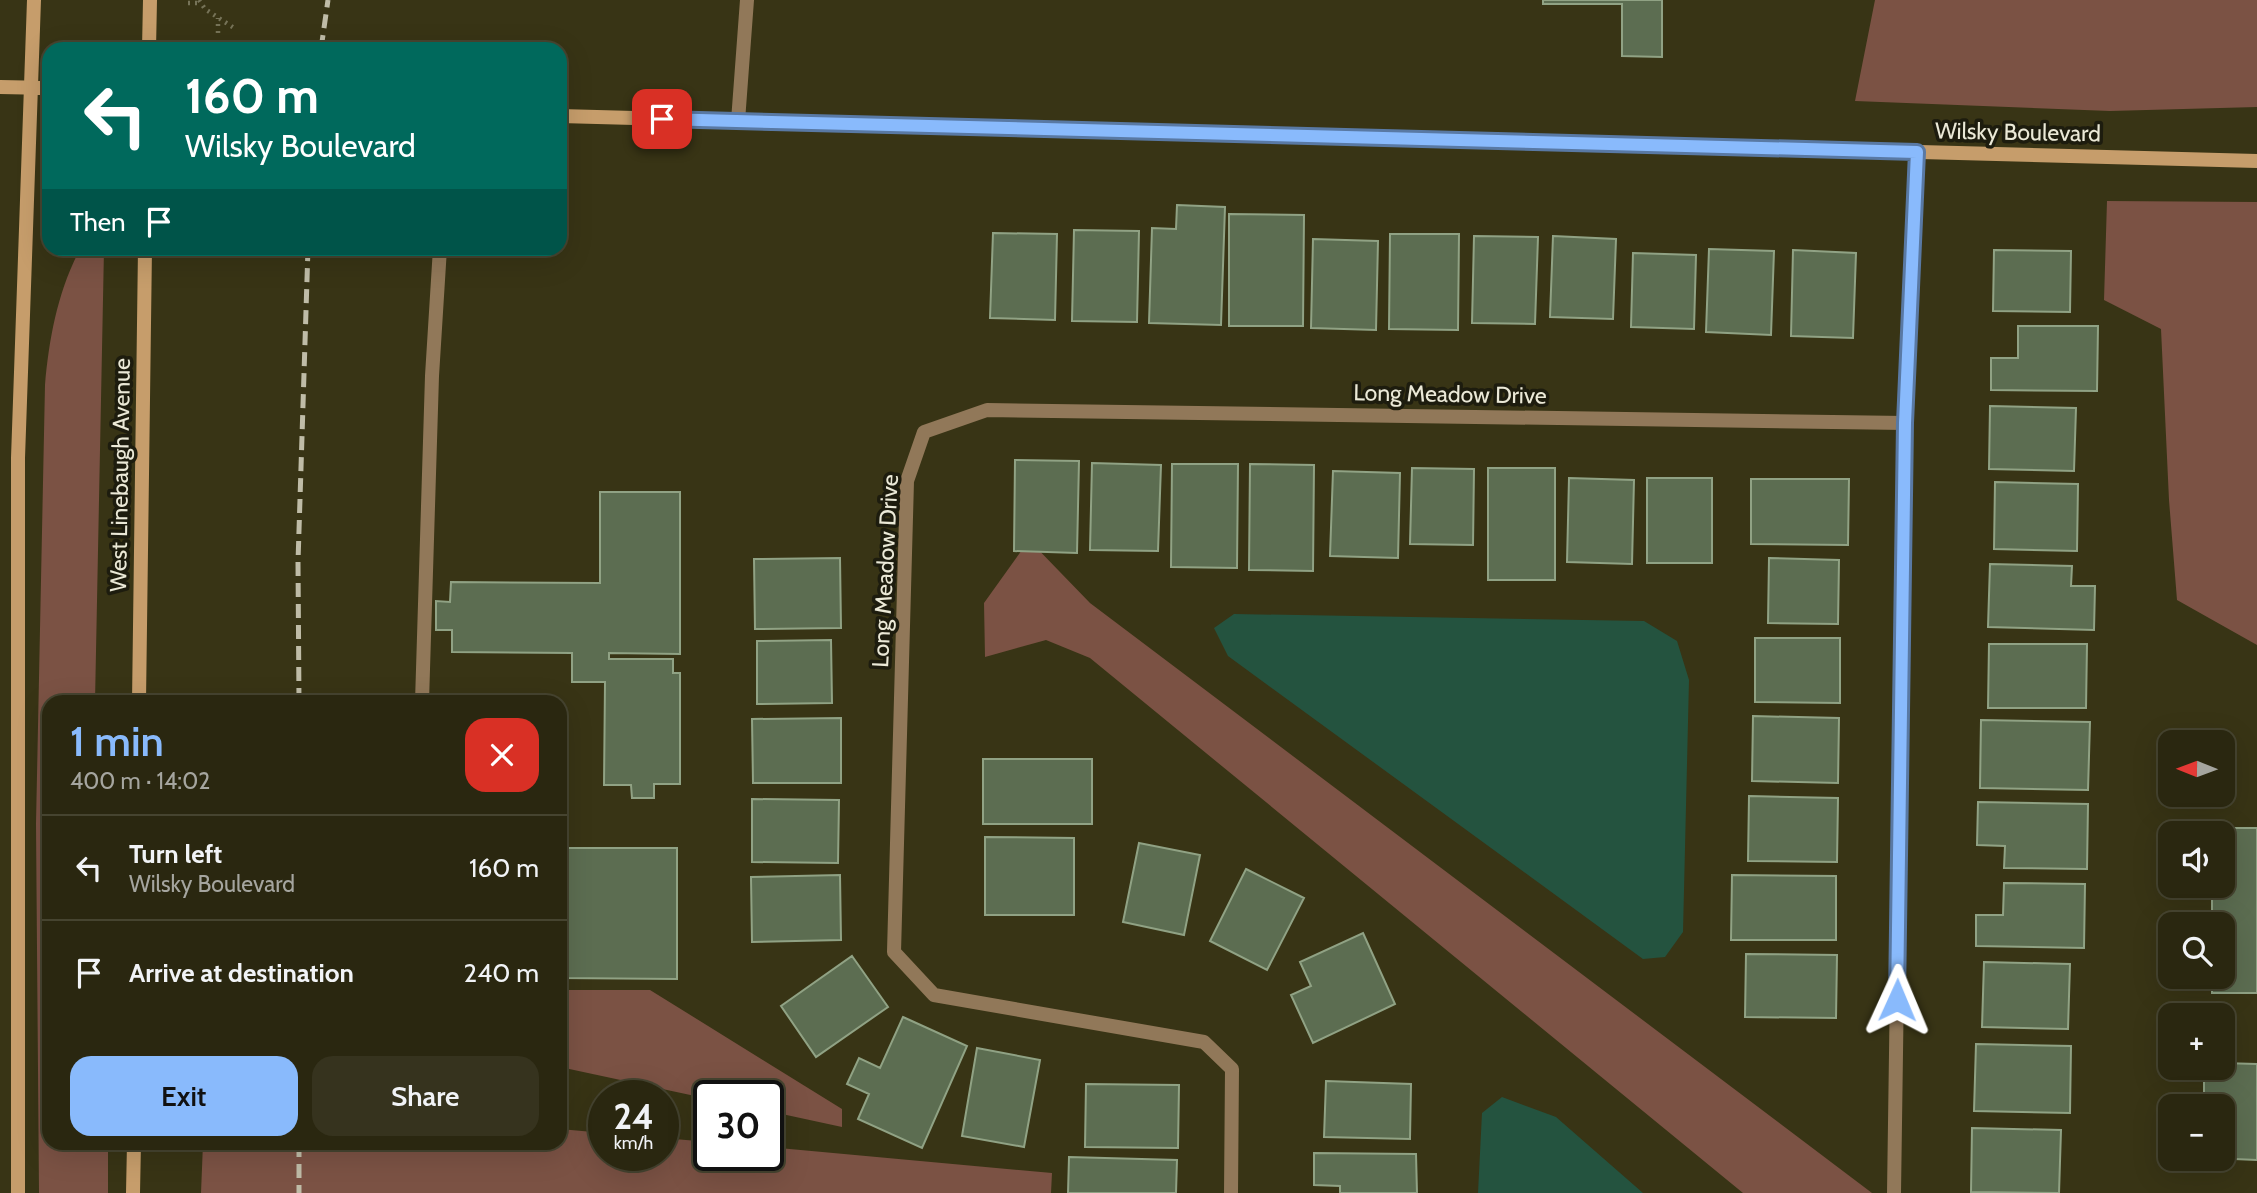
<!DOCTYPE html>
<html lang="en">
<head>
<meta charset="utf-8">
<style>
	:root { --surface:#2a2710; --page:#36331e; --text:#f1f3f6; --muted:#a5a59f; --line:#464430; --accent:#89bafc }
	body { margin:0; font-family:Cabin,sans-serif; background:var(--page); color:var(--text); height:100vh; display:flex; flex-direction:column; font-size:26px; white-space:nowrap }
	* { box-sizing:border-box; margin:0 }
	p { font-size:23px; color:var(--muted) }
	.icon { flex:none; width:38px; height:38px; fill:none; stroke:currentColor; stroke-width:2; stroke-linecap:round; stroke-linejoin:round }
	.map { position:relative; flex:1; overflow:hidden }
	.side { position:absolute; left:42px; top:695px; width:525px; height:455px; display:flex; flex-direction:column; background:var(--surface); border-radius:21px; box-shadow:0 7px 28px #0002,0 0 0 2px var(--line) }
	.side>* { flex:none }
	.banner { position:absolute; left:42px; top:42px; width:525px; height:214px; border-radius:21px; box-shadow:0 7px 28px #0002,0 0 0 2px var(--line); background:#00695c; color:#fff; overflow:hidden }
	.needle { width:46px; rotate:271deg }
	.tools { position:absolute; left:2158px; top:730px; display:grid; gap:14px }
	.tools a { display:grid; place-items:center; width:77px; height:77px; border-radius:14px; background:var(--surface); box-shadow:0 7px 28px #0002,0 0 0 2px var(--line); font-size:35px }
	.speed { position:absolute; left:588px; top:1080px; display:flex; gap:14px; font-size:35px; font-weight:700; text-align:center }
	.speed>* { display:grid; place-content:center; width:91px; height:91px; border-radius:50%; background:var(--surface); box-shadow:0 7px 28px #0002,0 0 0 2px var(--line); line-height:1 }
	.speed small { font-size:18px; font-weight:400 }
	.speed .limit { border:4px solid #111; border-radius:10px; background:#fff; color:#111 }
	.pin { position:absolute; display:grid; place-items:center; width:60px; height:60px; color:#fff; margin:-30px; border-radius:14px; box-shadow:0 4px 10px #0006 }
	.me { position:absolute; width:77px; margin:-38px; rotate:1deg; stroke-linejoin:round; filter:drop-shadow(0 0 5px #0008) }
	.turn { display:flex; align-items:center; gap:24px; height:147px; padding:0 28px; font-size:32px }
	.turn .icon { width:91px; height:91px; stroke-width:2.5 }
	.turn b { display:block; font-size:49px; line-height:60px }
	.then { display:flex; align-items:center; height:66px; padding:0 28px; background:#0003; gap:14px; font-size:26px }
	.round { display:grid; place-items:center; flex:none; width:74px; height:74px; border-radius:21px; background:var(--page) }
	.summary { display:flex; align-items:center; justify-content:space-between; height:119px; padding:0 28px }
	h1 { font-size:42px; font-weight:600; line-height:52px; color:var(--accent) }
	.primary-button { display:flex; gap:14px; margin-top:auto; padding:14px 28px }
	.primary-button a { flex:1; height:80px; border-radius:21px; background:var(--accent); color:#111; font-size:28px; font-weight:600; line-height:80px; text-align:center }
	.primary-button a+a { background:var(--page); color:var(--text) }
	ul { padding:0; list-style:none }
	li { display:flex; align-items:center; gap:21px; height:105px; padding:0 28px; border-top:2px solid var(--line) }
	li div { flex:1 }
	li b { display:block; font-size:26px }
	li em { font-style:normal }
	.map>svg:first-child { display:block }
</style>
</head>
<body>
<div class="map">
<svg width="2257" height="1193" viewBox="0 0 2257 1193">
	<rect width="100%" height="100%" fill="#383415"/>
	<path fill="#7b5244" d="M1875,0h382v107l-147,4 -255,-10z
		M2107,201l150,1v443l-80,-45 -8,-100 -8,-171 -57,-29z
		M80,249h24l-9,453h-46v441h59v50h-69l-3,-369 9,-439c4,-47 13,-94 35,-136z
		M1029,540l61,63 782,590h-129l-653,-535 -44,-18 -61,17 -1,-54z
		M560,990h90l192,119v18l-74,-16v-15h-59v3l-149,-32z
		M560,1129l44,4v22h59v-17l46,4v13h59v-8l284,26 -1,20h-850l2,-50h357z"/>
	<path fill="#24533f" d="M1234,614l410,7 33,20 12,39 -6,252 -18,25 -22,2 -415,-303 -14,-28z
		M1502,1097l54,20 87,76h-165l4,-80z"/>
	<path fill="#5c6d51" stroke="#90a284" stroke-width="2" d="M1543,0h119v57l-40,-1v-52h-79z
		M1177,205l48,2 -4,118 -72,-2 3,-95 24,1z
		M1229,214l75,1 -1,111h-74z
		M1074,230l65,1 -2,91 -65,-1z
		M993,233l64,1 -2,86 -65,-2z
		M1390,234h69l-1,96 -69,-1z
		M1474,236l64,1 -3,87 -63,-1z
		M1553,236l63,3 -3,80 -63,-2z
		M1313,239l65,2 -2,89 -65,-2z
		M1709,249l65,2 -3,84 -65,-3z
		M1793,250l63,3 -3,85 -62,-2z
		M1994,250l77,1 -1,61 -77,-1z
		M1633,253l63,2 -2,74 -63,-2z
		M2018,326h80l-1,65 -106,-1v-32h27z
		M1990,406l86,2 -2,63 -85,-2z
		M1015,460l64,1 -2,92 -63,-2z
		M1092,463l69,2 -3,86 -68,-1z
		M1172,464h66l-1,104 -66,-1z
		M1250,464l64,1 -1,106 -64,-1z
		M1412,468l62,1 -1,76 -63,-1z
		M1488,468h67v112h-67z
		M1333,471l67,2 -2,85 -68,-2z
		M1569,478l65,2 -2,84 -65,-2z
		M1647,478h65v85h-65z
		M1751,479h98l-1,66 -97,-1z
		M1995,482l83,2 -1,67 -83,-2z
		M600,492h80v162l-71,-1v6h64v14h7v111h-26v14h-22l-1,-13h-27l1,-103h-33v-29l-120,-1v-22h-16v-29l14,1 1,-20 149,1z
		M840,558l1,70 -86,1 -1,-70z
		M1769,558l70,2 -1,64 -70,-1z
		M1990,564l82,2 -1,20h24l-1,44 -106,-3z
		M1755,638h85v65l-85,-1z
		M831,640l1,63 -75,1v-63z
		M1989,644h98l-1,64h-98z
		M1753,716l86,2 -1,65 -86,-2z
		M841,718v65h-88l-1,-64z
		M1981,720l109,2 -2,68 -108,-2z
		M983,759h109v65h-109z
		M1749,796l89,2 -1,64 -89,-1z
		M752,799l87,1 -1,63 -86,-1z
		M1978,802l110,2 -1,65 -83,-1 1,-22 -28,-1z
		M2213,828h44v165h-45v-17h10v-52h-10v-38h10v-53h-9z
		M985,837l89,1v77h-89z
		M1139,843l61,12 -16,80 -61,-13z
		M560,848h117v131l-117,-1z
		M1246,869l58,29 -37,72 -57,-29z
		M840,875l1,65 -89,2 -1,-65z
		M1732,875l104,1v64h-105z
		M2004,883l81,1 -1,64 -108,-2v-31h27z
		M1363,933l32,71 -82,39 -22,-48 20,-9 -11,-24z
		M1746,954l91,1 -1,63 -91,-1z
		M852,956l36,51 -72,50 -35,-51z
		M1984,962l86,2 -2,65 -86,-2z
		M903,1017l64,29 -45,102 -64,-29 11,-25 -22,-10 12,-26 21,10z
		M1976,1044l95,2 -1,67 -96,-2z
		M977,1048l63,12 -16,87 -62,-11z
		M2222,1063l35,1v96l-46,-2h11v-52h-18v-38h18z
		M1326,1081l85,3 -1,55 -86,-2z
		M1086,1084l93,1 -1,63 -93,-1z
		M1972,1128l89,2 -2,63 -88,-1z
		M1314,1153l102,1 1,39h-77v-7l-26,-1z
		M1069,1157l108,3 -1,33h-108z"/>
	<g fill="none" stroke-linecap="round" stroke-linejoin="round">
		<path stroke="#767358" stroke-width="4.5" stroke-dasharray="2 5" stroke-linecap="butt" d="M199,0l6,9 29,19
			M188,3h13
			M218,33v-15"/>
		<path stroke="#917859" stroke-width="14" d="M738,121l9,-121
			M422,702l10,-326 8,-128"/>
		<path stroke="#917859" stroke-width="14" d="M1231,1193l1,-124 -28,-27 -270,-47 -40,-43 13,-471 17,-49 63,-22 918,13
			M1894,1193l11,-770 12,-271"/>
		<path stroke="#c69d6b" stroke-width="14" d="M149,49l1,-49
			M0,87l49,1
			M560,116l1697,45
			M139,702l6,-454
			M18,1193v-735l16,-458
			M133,1193l1,-50"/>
		<path stroke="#bfbca7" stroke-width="5" stroke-dasharray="14 7" stroke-linecap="butt" d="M321,49l7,-49
			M299,702l-1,-140 10,-314
			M299,1143v50"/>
	</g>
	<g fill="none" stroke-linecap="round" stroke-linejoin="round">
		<defs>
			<path id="route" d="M662,119l1255,33 -12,271 -8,577"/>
		</defs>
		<use href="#route" stroke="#5979a4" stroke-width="18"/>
		<use href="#route" stroke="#89bafc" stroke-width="12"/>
	</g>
	<g text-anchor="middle" stroke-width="7" stroke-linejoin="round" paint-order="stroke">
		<g font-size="23" fill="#ebe9d7" stroke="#1d1c0e">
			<text transform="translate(2018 132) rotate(1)" y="8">Wilsky Boulevard</text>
			<text transform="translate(1450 394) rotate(1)" y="8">Long Meadow Drive</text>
			<text transform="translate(120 475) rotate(-89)" y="8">West Linebaugh Avenue</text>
			<text transform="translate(885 571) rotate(-87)" y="8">Long Meadow Drive</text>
		</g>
	</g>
</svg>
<div class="tools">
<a><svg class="needle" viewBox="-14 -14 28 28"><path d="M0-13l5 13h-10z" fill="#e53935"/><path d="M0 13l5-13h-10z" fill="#a5a59f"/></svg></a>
<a><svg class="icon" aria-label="sound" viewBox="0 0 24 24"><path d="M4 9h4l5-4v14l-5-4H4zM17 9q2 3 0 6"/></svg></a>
<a><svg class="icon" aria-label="search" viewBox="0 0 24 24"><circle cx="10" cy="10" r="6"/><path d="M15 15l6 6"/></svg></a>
<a>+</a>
<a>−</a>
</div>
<div class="speed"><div>24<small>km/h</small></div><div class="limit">30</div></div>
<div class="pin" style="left:662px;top:119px;background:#d93025"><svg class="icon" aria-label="arrive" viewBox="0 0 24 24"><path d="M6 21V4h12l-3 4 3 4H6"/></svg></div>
<svg class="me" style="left:1897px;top:1000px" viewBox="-20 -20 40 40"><path d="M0-17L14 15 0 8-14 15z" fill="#89bafc" stroke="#fff" stroke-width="4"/></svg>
<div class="banner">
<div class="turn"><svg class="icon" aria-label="left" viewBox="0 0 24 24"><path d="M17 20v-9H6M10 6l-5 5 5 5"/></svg><div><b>160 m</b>Wilsky Boulevard</div></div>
<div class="then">Then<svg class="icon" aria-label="arrive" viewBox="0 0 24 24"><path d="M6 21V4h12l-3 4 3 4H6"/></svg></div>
</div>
<section class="side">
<div class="summary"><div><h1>1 min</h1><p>400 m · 14:02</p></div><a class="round" style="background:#d93025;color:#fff"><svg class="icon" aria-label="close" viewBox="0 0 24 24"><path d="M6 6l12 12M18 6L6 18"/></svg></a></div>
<ul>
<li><svg class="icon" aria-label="left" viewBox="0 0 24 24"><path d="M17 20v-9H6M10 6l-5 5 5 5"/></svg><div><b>Turn left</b><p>Wilsky Boulevard</p></div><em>160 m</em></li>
<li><svg class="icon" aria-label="arrive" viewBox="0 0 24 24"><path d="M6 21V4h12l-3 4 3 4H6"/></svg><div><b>Arrive at destination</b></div><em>240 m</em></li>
</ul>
<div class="primary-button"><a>Exit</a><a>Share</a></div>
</section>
</div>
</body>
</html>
